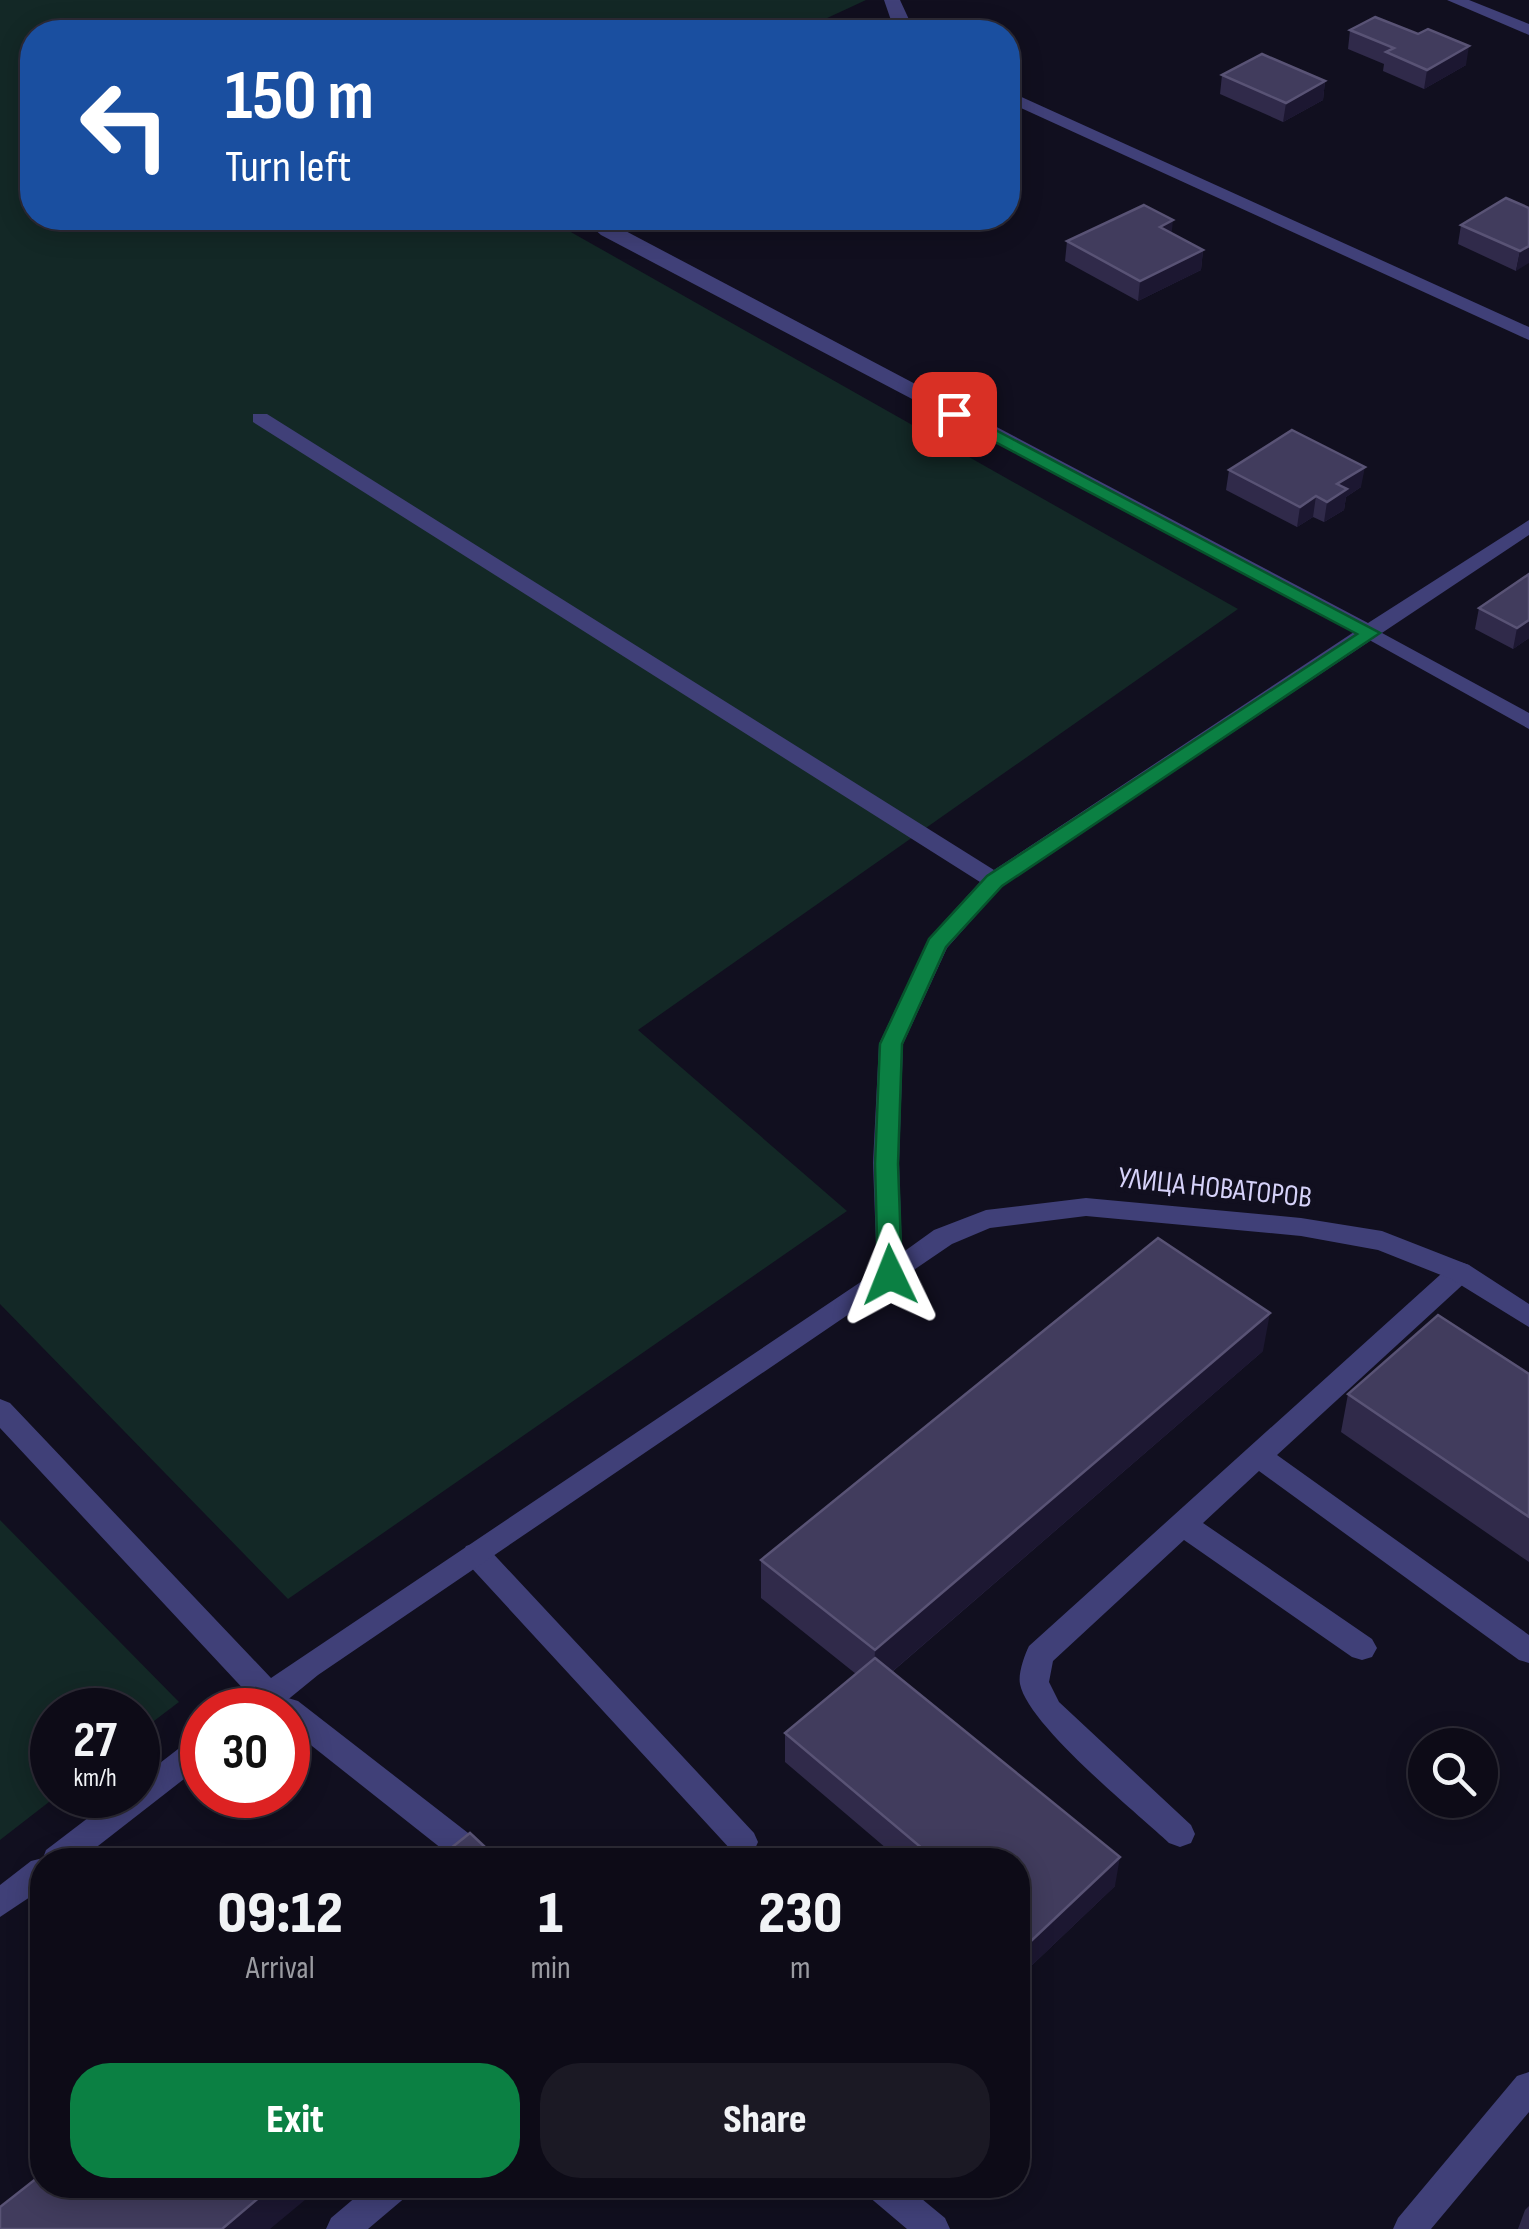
<!DOCTYPE html>
<html lang="en">
<head>
<meta charset="utf-8">
<style>
	:root { --surface:#0d0b17; --page:#1b1924; --text:#f1f3f6; --muted:#9a9ba1; --line:#2d2b36; --accent:#0b8043 }
	body { margin:0; font-family:"Sofia Sans Condensed",sans-serif; background:var(--page); color:var(--text); height:100vh; display:flex; flex-direction:column; font-size:38px; white-space:nowrap }
	* { box-sizing:border-box; margin:0 }
	p { font-size:32px; color:var(--muted) }
	.icon { flex:none; width:55px; height:55px; fill:none; stroke:currentColor; stroke-width:2; stroke-linecap:round; stroke-linejoin:round }
	.map { position:relative; flex:1; overflow:hidden }
	.drawer { position:absolute; left:30px; top:1848px; width:1000px; height:350px; display:flex; flex-direction:column; background:var(--surface); border-radius:40px; box-shadow:0 5px 25px #0003,0 0 0 2px var(--line) }
	.drawer>* { flex:none }
	.guide { position:absolute; left:20px; top:20px; width:1000px; height:210px; border-radius:40px; box-shadow:0 5px 25px #0003,0 0 0 2px var(--line); background:#1a4fa0; color:#fff; overflow:hidden }
	.controls { position:absolute; left:1408px; top:1728px; display:grid; gap:20px }
	.controls a { display:grid; place-items:center; width:90px; height:90px; border-radius:50%; background:var(--surface); box-shadow:0 5px 25px #0003,0 0 0 2px var(--line); font-size:50px }
	.speed { position:absolute; left:30px; top:1688px; display:flex; gap:20px; font-size:50px; font-weight:700; text-align:center }
	.speed>* { display:grid; place-content:center; width:130px; height:130px; border-radius:50%; background:var(--surface); box-shadow:0 5px 25px #0003,0 0 0 2px var(--line); line-height:1 }
	.speed small { font-size:25px; font-weight:400 }
	.speed .limit { border:15px solid #d22; background:#fff; color:#111 }
	.pin { position:absolute; display:grid; place-items:center; width:85px; height:85px; color:#fff; margin:-42px; border-radius:20px; box-shadow:0 5px 15px #0006 }
	.me { position:absolute; width:110px; margin:-55px; rotate:358deg; stroke-linejoin:round; filter:drop-shadow(0 0 8px #0008) }
	.turn { display:flex; align-items:center; gap:35px; height:210px; padding:0 40px; font-size:45px }
	.turn .icon { width:130px; height:130px; stroke-width:2.5 }
	.turn b { display:block; font-size:70px; line-height:85px }
	.eta { display:flex; justify-content:space-evenly; align-items:center; height:170px; text-align:center }
	.eta b { font-size:60px; font-weight:800; line-height:70px }
	.cta { display:flex; gap:20px; margin-top:auto; padding:20px 40px }
	.cta a { flex:1; height:115px; border-radius:40px; background:var(--accent); color:#fff; font-size:40px; font-weight:800; line-height:115px; text-align:center }
	.cta a+a { background:var(--page); color:var(--text) }
	.map>svg:first-child { display:block }
</style>
</head>
<body>
<div class="map">
<svg width="1529" height="2229" viewBox="0 0 1529 2229">
	<rect width="100%" height="100%" fill="#110f1f"/>
	<path fill="#132826" d="M0,0h866l-69,32h-765v186h514l692,391 -600,421 209,181 -559,388 -288,-295z
		M0,1520l179,182 -41,31v-23h-86v85h6l-58,45z"/>
	<g fill="none" stroke-linecap="round" stroke-linejoin="round">
		<path fill="#404078" fill-rule="evenodd" d="M884,0h16l12,26 -1,6h-16z
			M1371,627l158,86v16l-165,-92 -4,-4 4,-4z
			M1460,1262l9,3 4,7 -4,7 -192,176 252,180v28l-10,-3 -260,-189 -56,52 169,116 5,9 -5,9 -10,3 -10,-3 -168,-117 -131,121 -4,21 10,20 132,123 4,9 -4,9 -11,4 -11,-4c-33,-31 -141,-118 -149,-159 -2,-10 4,-28 9,-38l422,-381z
			M476,1543l10,3 268,287 4,9 -4,9 -11,4 -11,-4 -266,-289 -4,-8 4,-8z
			M288,1698l10,3 192,149 4,10h-38l-168,-133v-17h-15l5,-9z
			M1529,2072v40l-98,117h-38l5,-11 119,-142z
			M370,2185h42l-5,11 -39,33h-42l5,-11z
			M863,2185h42l40,33 5,11h-43l-39,-33z"/>
		<path fill="#404078" fill-rule="evenodd" d="M1447,0h22l60,24v11z
			M1008,91l521,236v13l-521,-238z
			M582,218h19l767,405 161,-103v15l-527,351 -55,62 -44,96 -4,119 3,90 32,-23 52,-20 100,-12 215,20 81,13 87,34 60,39v23l-78,-48 -73,-29 -77,-14 -215,-20 -96,12 -38,16 -634,431 -38,31 -6,4h-37l12,-15 -249,-267v-29l10,4 261,275 606,-407 -4,-108 6,-119 50,-106 51,-56 -727,-460v-8h14l727,456 360,-238 -753,-397z
			M202,1735v30l-122,95h-38v29l-42,28v-32l31,-24 12,-3 3,-8 72,-55h20v-15l53,-41z"/>
	</g>
	<path fill="#302a4a" d="M1350,30l116,35 -42,24 -41,-18 1,-7 -36,-15z
		M1222,75l103,6 -2,19 -40,22 -63,-28z
		M1529,208l-13,63 -58,-27 3,-19z
		M1172,234l31,16 -2,20 -63,31 -73,-40 2,-20z
		M1229,470l132,17 -15,10 -2,13 -20,12 -11,-5 -16,10 -71,-37z
		M1529,574v64l-16,11 -38,-20 4,-21z
		M1263,1351l-371,321 223,214 -87,83 -10,-9v-100h-118l-115,-98v-29l71,-59 -95,-76v-38z
		M1529,1374v188l-188,-130 7,-38z
		M1529,2206v23h-11l7,-19z"/>
	<path fill="#1c1731" d="M1469,46l-3,19 -42,24 3,-19z
		M1325,81l-2,19 -40,22 3,-19z
		M1173,220l-2,20 -11,-13z
		M1529,246v17l-13,8 4,-20z
		M1203,250l-2,20 -63,31 2,-20z
		M1365,467l-4,20 -15,10 -2,13 -20,12 3,-20 10,-18z
		M1316,496l-3,21 -16,10 3,-20z
		M1529,620v18l-16,11 4,-21z
		M1270,1313l-7,38 -390,337 2,-38z
		M1120,1857l-5,29 -87,83 3,-28z
		M274,2185h49l-53,44h-48z"/>
	<path fill="#413c5d" stroke="#595375" stroke-width="2.5" d="M1375,17l43,17 10,-5 41,17 -42,24 -41,-18 8,-4 -44,-18z
		M1262,54l63,27 -39,22 -64,-28z
		M1506,198l23,10v38l-9,5 -59,-26z
		M1144,205l29,15 -13,7 43,23 -63,31 -73,-40z
		M1292,430l73,37 -28,17 10,5 -20,13 -11,-6 -16,11 -71,-37z
		M1529,574v46l-12,8 -38,-20z
		M1158,1238l112,75 -395,337 -114,-90z
		M1438,1315l91,59v143l-181,-123z
		M875,1658l245,199 -89,84 -13,-12v-69h-82l-151,-127z
		M470,1833l29,27h-63z
		M42,2174v11h232l-52,44h-222v-22z"/>
	<path fill="#0b8043" stroke="#07532c" stroke-width="2.5" d="M954,408l426,225 -378,253 -56,61 -44,97 -4,120 4,111 -12,9 -12,-9 -3,-111 5,-120 49,-105 58,-63 370,-242 -409,-217v-7z"/>
	<g text-anchor="middle" stroke-width="10" stroke-linejoin="round" paint-order="stroke">
		<g font-size="30" fill="#d6d2f9" stroke="#110f1f">
			<text transform="translate(1215 1187) rotate(6)" y="10">УЛИЦА НОВАТОРОВ</text>
		</g>
	</g>
</svg>
<div class="controls">
<a><svg class="icon" aria-label="search" viewBox="0 0 24 24"><circle cx="10" cy="10" r="6"/><path d="M15 15l6 6"/></svg></a>
</div>
<div class="speed"><div>27<small>km/h</small></div><div class="limit">30</div></div>
<div class="pin" style="left:954px;top:414px;background:#d93025"><svg class="icon" aria-label="arrive" viewBox="0 0 24 24"><path d="M6 21V4h12l-3 4 3 4H6"/></svg></div>
<svg class="me" style="left:890px;top:1275px" viewBox="-20 -20 40 40"><path d="M0-17L14 15 0 8-14 15z" fill="#0b8043" stroke="#fff" stroke-width="4"/></svg>
<div class="guide">
<div class="turn"><svg class="icon" aria-label="left" viewBox="0 0 24 24"><path d="M17 20v-9H6M10 6l-5 5 5 5"/></svg><div><b>150 m</b>Turn left</div></div>
</div>
<section class="drawer">
<div class="eta">
<div><b>09:12</b><p>Arrival</p></div>
<div><b>1</b><p>min</p></div>
<div><b>230</b><p>m</p></div>
</div>
<div class="cta"><a>Exit</a><a>Share</a></div>
</section>
</div>
</body>
</html>
